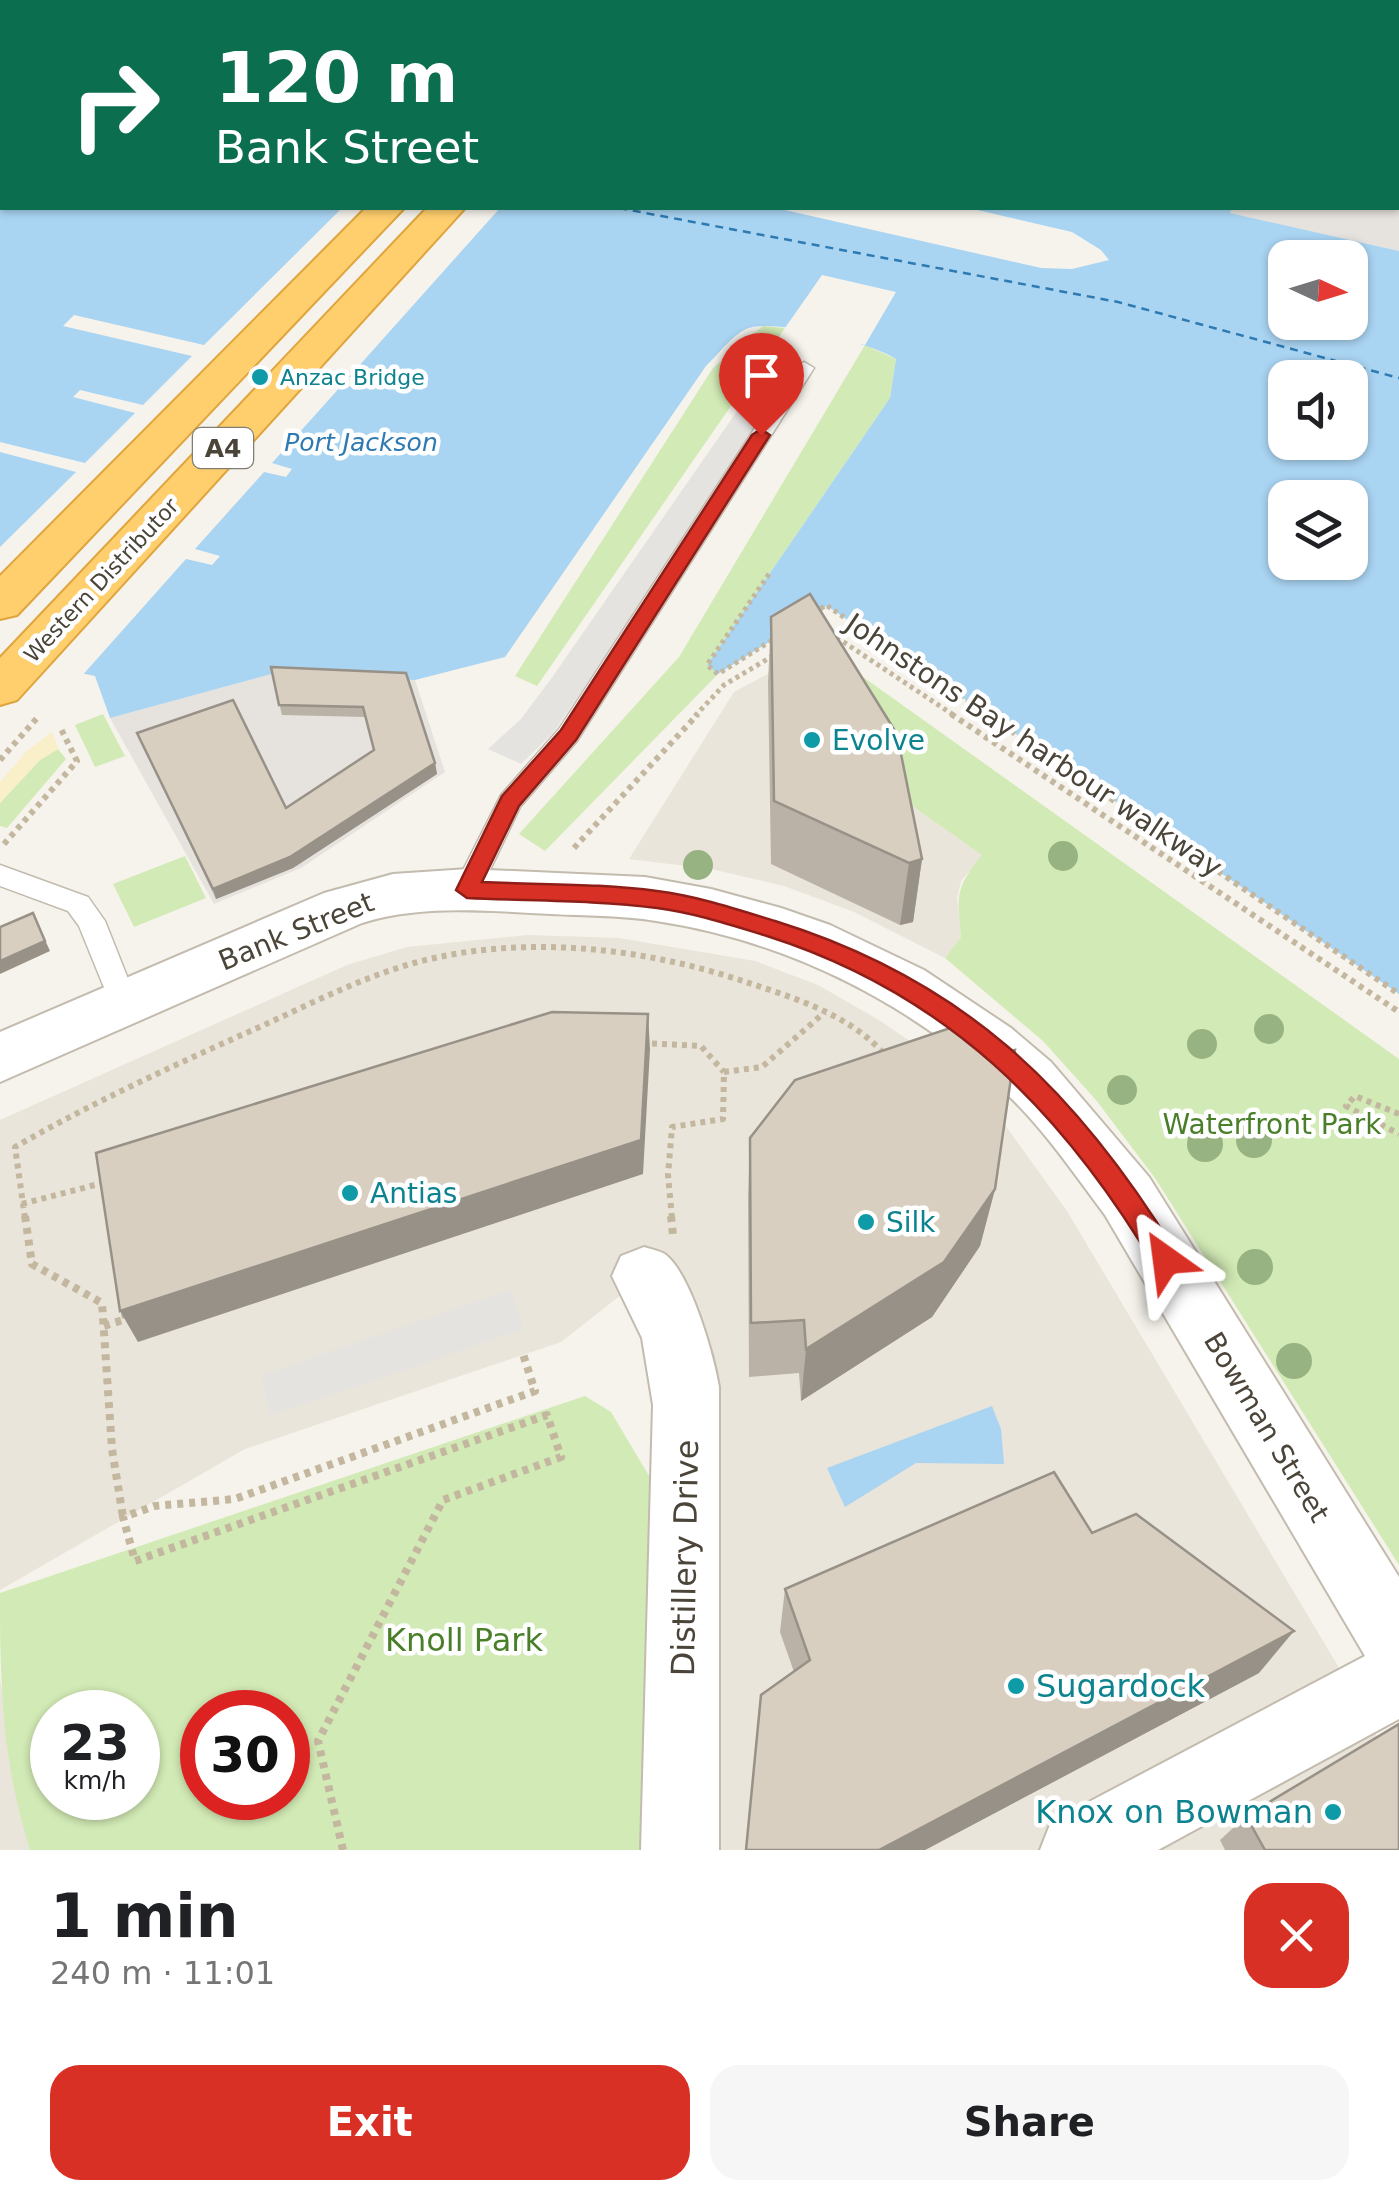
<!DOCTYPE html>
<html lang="en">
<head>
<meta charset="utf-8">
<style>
	:root { --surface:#fff; --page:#f6f6f6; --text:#202124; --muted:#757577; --accent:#d93025 }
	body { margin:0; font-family:"DejaVu Sans",sans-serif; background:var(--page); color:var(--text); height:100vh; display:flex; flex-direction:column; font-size:38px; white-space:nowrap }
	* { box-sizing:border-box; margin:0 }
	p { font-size:32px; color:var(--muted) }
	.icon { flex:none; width:55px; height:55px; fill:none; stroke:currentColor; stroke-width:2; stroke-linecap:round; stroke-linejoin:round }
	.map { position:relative; height:1850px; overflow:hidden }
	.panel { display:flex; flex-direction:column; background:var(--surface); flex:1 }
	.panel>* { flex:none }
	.top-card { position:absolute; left:0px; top:0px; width:1400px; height:210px; box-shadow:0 2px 8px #0004; background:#0b6e4f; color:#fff; overflow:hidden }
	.needle { width:65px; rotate:94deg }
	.controls { position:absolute; left:1268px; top:240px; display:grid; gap:20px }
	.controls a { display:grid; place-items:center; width:100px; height:100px; border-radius:20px; background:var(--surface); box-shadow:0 2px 8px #0004; font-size:50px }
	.speed { position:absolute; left:30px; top:1690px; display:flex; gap:20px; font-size:50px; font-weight:700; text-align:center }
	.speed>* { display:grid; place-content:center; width:130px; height:130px; border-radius:50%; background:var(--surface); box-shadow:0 2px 8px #0004; line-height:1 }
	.speed small { font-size:25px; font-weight:400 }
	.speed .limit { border:15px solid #d22; background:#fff; color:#111 }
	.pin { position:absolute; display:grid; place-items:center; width:85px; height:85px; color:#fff; margin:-102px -42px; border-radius:50% 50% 50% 0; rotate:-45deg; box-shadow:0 0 10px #0007 }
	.pin .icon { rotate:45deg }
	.me { position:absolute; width:110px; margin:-55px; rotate:329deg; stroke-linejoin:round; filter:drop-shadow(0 0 8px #0008) }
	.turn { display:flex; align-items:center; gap:35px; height:210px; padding:0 50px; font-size:45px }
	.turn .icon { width:130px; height:130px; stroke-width:2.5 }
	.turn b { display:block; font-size:70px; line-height:85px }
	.round { display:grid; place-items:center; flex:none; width:105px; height:105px; border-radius:30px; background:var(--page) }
	.overview { display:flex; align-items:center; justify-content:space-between; height:170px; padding:0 50px }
	h1 { font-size:60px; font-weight:700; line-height:75px }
	.button { display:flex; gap:20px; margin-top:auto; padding:20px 50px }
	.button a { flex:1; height:115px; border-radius:30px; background:var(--accent); color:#fff; font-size:40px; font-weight:700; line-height:115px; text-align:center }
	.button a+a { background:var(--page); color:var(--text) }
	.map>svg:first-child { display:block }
</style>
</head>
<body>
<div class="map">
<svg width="1399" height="1850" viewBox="0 0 1399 1850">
	<rect width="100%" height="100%" fill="#f6f3ec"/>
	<path fill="#eae5da" d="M814,649l90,151 79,55 -22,26 -4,17 4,39 -16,21 -91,-46 -70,-26 -73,-17 -82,-10 105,-167z
		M528,935l91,3 136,23 63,24 61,35 54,37 62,54 72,100 290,487 42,81v71h-719l8,-386 -44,-187 -83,65 -316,107 -245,141v-470l347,-155 60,-18z
		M0,1679l24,150 6,21h-30z"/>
	<path fill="#e6e2dd" d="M1119,0h280v251l-170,-38 3,-5h166v-206z
		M279,672l136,8 30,92 -144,96 -87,36 -104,-186z"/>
	<path fill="#d2eab5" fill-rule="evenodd" d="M763,326l22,2 -248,358 -22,-10 198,-308z
		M865,345l31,14 -6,39 -183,267 11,9 -173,177 -26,-17 160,-177z
		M828,652l571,407v506l-244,-387 -59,-78 -53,-59 -98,-83 16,-21c-4,-41 -6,-49 21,-82l-78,-55z
		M103,714l22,42 -30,11 -20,-42z
		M58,749l8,10 -59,69 -7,-2v-23l40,-43z
		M185,856l21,42 -72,29 -21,-43z
		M585,1396l26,16 47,79 -10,359h-618c-28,-90 -30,-164 -30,-257zM52,1712h86v86h-86zM202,1712h86v86h-86z"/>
	<path fill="#f9efc9" d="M52,732l6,17 -18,11 -40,43v-21l27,-31z"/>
	<path fill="#e5e3e0" d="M767,368l29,7 -243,358 -32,31 -33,-15 33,-30 32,-43z
		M511,1290l13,39 -254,87 -9,-41z"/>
	<path fill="#a9d4f2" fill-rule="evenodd" d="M0,0h752l-750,2v206h1230l-2,5 169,38v743l-572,-388 -109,68 -11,-9 183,-267 6,-39c-23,-16 -125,-42 -150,-30 -15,7 -28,26 -40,37l-201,291 -90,23 -136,-8 -169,46 -15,-42 -95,-20zM1285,258h65v64h-65zM1285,378h65v64h-65zM1285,498h65v64h-65z
		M992,1406l9,23 3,35 -88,-1 -71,44 -18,-39z"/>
	<path fill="#f6f3ec" d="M342,208h158l-151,169 19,5 -6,7 -20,-4 -70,78 20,6 -6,8 -22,-5 -69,77 25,7 -8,9 -26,-6 -106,119 -80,-17v-114l76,-75 -76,-20v-10l85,21 50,-50 -62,-16 7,-7 63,15 49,-49 -129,-30 11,-11 130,30z
		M776,208h193l103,24 29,18 8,10 -37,9 -31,-1z
		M822,275l74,17 -31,53 -80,-17z"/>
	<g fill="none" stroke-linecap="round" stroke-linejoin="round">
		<path stroke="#2e7ab2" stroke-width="2.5" stroke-dasharray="8 6" stroke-linecap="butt" d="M619,208l499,94 281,76"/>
		<defs>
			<path id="lane" d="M804,362l10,6 -237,373 -57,66 -43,90 -10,3 -10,-3 -4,-7 48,-95 58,-66 235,-361z
				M0,865l88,32 17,24 33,83 -4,8 -10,3 -10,-3 -35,-86 -11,-15 -68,-25z"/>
			<path id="street" d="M468,869l177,8 66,12 70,19 49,17 94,45 87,58 40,34 98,115 250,400v142l-241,131h-118l11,-28 314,-166 -260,-441c-30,-40 -59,-83 -95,-118 -96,-93 -221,-156 -354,-176 -35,-6 -70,-5 -105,-7 -62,-3 -129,-10 -189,9l-362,159v-50l324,-139 69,-19z
				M644,1247c6,2 17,4 22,8 25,20 48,101 53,132v463h-78l12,-445 -11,-67 -30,-62 9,-20z"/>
			<path id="highway" d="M366,208h38l-387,407 -17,4v-43z
				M427,208h38l-448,492 -17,5v-47z"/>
		</defs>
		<use href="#lane" stroke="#c2bbae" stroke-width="3"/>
		<use href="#street" stroke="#c2bbae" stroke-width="4"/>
		<use href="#highway" stroke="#e0a43c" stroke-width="4"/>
		<path stroke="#c4b79f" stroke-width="5" stroke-dasharray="4 4" stroke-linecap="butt" d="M769,574l-62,91 11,9 56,-35
			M814,613l12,-8 164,111
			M830,633l125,83
			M695,716l29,-31 52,-31"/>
		<path stroke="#c4b79f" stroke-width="6" stroke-dasharray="5 5" stroke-linecap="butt" d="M951,714l448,298
			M986,714l413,280
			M0,760l37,-42
			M4,844l73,-83 -16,-32
			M574,848l124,-134
			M642,1043l59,3 23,26
			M1399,1114l-44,-18 -9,10 53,28
			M22,1204l84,-22
			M25,1218l-10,-71c75,-43 153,-79 231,-114 55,-24 110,-54 168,-70 106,-29 226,-16 329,18 48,16 106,33 140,72
			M672,1218l-4,-43 4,-48 51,-8 1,-47 38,-5 63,-55"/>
		<path stroke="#c4b79f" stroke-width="8" stroke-dasharray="6 6" stroke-linecap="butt" d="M25,1216l7,48 70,39 10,146 11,68
			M671,1216l2,19
			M104,1326l22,-7 -1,-6
			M343,1850l-25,-109 125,-241 118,-43 -14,-42 -412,146 -12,-44 32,-11 80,-7 300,-108 -12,-37"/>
		<use href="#lane" fill="#fff" fill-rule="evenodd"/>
		<use href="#street" fill="#fff" fill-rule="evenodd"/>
		<use href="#highway" fill="#ffcf6e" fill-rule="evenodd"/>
	</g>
	<g fill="#97b381">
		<circle cx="1063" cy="856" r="15"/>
		<circle cx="698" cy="865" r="15"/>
		<circle cx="1269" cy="1029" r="15"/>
		<circle cx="1202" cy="1044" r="15"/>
		<circle cx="1122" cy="1090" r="15"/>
		<circle cx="1254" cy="1140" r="18"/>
		<circle cx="1205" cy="1144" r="18"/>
		<circle cx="1255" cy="1267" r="18"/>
		<circle cx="1294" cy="1361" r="18"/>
	</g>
	<path fill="#bab2a6" d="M771,617l151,242 -9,63 -13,3 -129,-61 -3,-182z
		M271,667l135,6 29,90 2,11 -144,94 -77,31 -79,-166 149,75 88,-58 -9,-33 -83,-2z
		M750,1138l245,51 -15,57 -48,71 -131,84 -2,-28 -50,4 -1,-180z
		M1092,1533l167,140 -334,177h-179l48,-178 -14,-40 5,-43z
		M1246,1816l153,34h-174l-5,-10z"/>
	<path fill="#979187" d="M435,763l2,11 -144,94 -77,31 -3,-10z
		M922,859l-9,63 -13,3 9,-62z
		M33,913l17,38 -50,23v-13z
		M648,1014l2,35 -7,125 -505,168 -18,-31z
		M995,1189l-15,57 -48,71 -131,84 5,-52z
		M1294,1631l-35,42 -334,177h-46z"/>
	<path fill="#d8cfc1" stroke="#979187" stroke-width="2.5" d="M810,594l87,140 25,125 -13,4 -135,-62 -3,-184z
		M271,667l135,6 29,90 -145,94 -77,32 -76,-156 96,-33 53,108 88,-58 -11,-43 -84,-2z
		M33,913l12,28 -45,20v-34z
		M552,1012l96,2 -7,126 -521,171 -24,-158z
		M971,1021l19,35 25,-6 -20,139 -51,73 -138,87 -2,-29 -53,3 -1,-185 45,-58z
		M1054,1472l38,61 44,-19 158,117 -415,219h-133l15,-155 49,-35 -25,-71z
		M1399,1724v126h-134l-19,-34z"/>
	<path fill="#d93025" stroke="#8d1f18" stroke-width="2.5" d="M761,429l9,6 -194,305 -57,66 -37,76c57,3 117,1 175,9 40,5 79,18 118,30 187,58 299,166 400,330l4,9 -4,8 -9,4 -10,-4c-94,-158 -210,-275 -389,-332 -36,-11 -72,-23 -110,-28 -62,-8 -128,-7 -190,-10l-11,-8 46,-94 59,-66 191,-295z"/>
	<g fill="#0f9aa8" stroke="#fff" stroke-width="4">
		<circle cx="260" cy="377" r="10"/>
		<circle cx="812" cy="740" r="10"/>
		<circle cx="350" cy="1193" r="10"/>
		<circle cx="866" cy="1222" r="10"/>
		<circle cx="1016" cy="1686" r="10"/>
		<circle cx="1333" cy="1812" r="10"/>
	</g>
	<g text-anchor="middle" stroke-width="9" stroke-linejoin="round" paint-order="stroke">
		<g font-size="22" fill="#0d838f" stroke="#fff" text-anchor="start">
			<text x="280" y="385">Anzac Bridge</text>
		</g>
		<g font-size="22" fill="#4b4439" stroke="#fff">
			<text transform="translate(101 580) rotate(-47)" y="8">Western Distributor</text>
		</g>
		<g font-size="25" font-style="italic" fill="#2e7ab2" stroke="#fff">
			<text x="361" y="451">Port Jackson</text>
		</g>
		<rect fill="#fff" stroke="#817c74" stroke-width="2.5" x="193" y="428" width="60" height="40" rx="8"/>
		<g font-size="25" font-weight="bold" fill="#4b4439">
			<text x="223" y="457">A4</text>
		</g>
		<g font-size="28" fill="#0d838f" stroke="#fff" text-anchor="start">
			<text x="832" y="750">Evolve</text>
			<text x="370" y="1203">Antias</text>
			<text x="886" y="1232">Silk</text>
		</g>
		<g font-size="28" fill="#4b4439" stroke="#fff">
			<text transform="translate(1034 745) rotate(34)" y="10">Johnstons Bay harbour walkway</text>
			<text transform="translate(296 931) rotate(-22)" y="10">Bank Street</text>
			<text transform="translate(1267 1427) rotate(59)" y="10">Bowman Street</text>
		</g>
		<g font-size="28" fill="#4a7f2a" stroke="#fff">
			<text x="1272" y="1134">Waterfront Park</text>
		</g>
		<g font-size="32" fill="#4b4439" stroke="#fff">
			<text transform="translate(685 1558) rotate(-89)" y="11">Distillery Drive</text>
		</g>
		<g font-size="32" fill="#4a7f2a" stroke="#fff">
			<text x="464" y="1651">Knoll Park</text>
		</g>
		<g font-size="32" fill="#0d838f" stroke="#fff" text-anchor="start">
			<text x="1036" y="1697">Sugardock</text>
			<text x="1313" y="1823" text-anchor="end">Knox on Bowman</text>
		</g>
	</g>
</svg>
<div class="controls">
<a><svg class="needle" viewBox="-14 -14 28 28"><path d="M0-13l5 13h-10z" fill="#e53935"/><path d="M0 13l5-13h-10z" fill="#757577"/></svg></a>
<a><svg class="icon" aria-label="sound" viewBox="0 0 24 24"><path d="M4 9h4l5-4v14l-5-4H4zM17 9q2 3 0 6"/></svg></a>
<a><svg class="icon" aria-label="layers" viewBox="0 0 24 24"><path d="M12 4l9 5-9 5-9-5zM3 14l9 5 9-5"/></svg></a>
</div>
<div class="speed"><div>23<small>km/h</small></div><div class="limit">30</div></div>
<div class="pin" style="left:761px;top:435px;background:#d93025"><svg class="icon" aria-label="arrive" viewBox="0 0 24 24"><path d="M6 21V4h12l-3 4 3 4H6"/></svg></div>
<svg class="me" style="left:1166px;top:1260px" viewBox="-20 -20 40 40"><path d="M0-17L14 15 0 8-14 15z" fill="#d93025" stroke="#fff" stroke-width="4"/></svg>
<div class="top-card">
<div class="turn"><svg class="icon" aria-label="right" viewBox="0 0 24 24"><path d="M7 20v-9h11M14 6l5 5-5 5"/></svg><div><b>120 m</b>Bank Street</div></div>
</div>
</div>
<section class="panel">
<div class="overview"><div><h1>1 min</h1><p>240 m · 11:01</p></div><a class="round" style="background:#d93025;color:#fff"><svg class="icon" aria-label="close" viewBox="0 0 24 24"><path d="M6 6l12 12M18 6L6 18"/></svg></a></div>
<div class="button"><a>Exit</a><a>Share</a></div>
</section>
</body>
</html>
